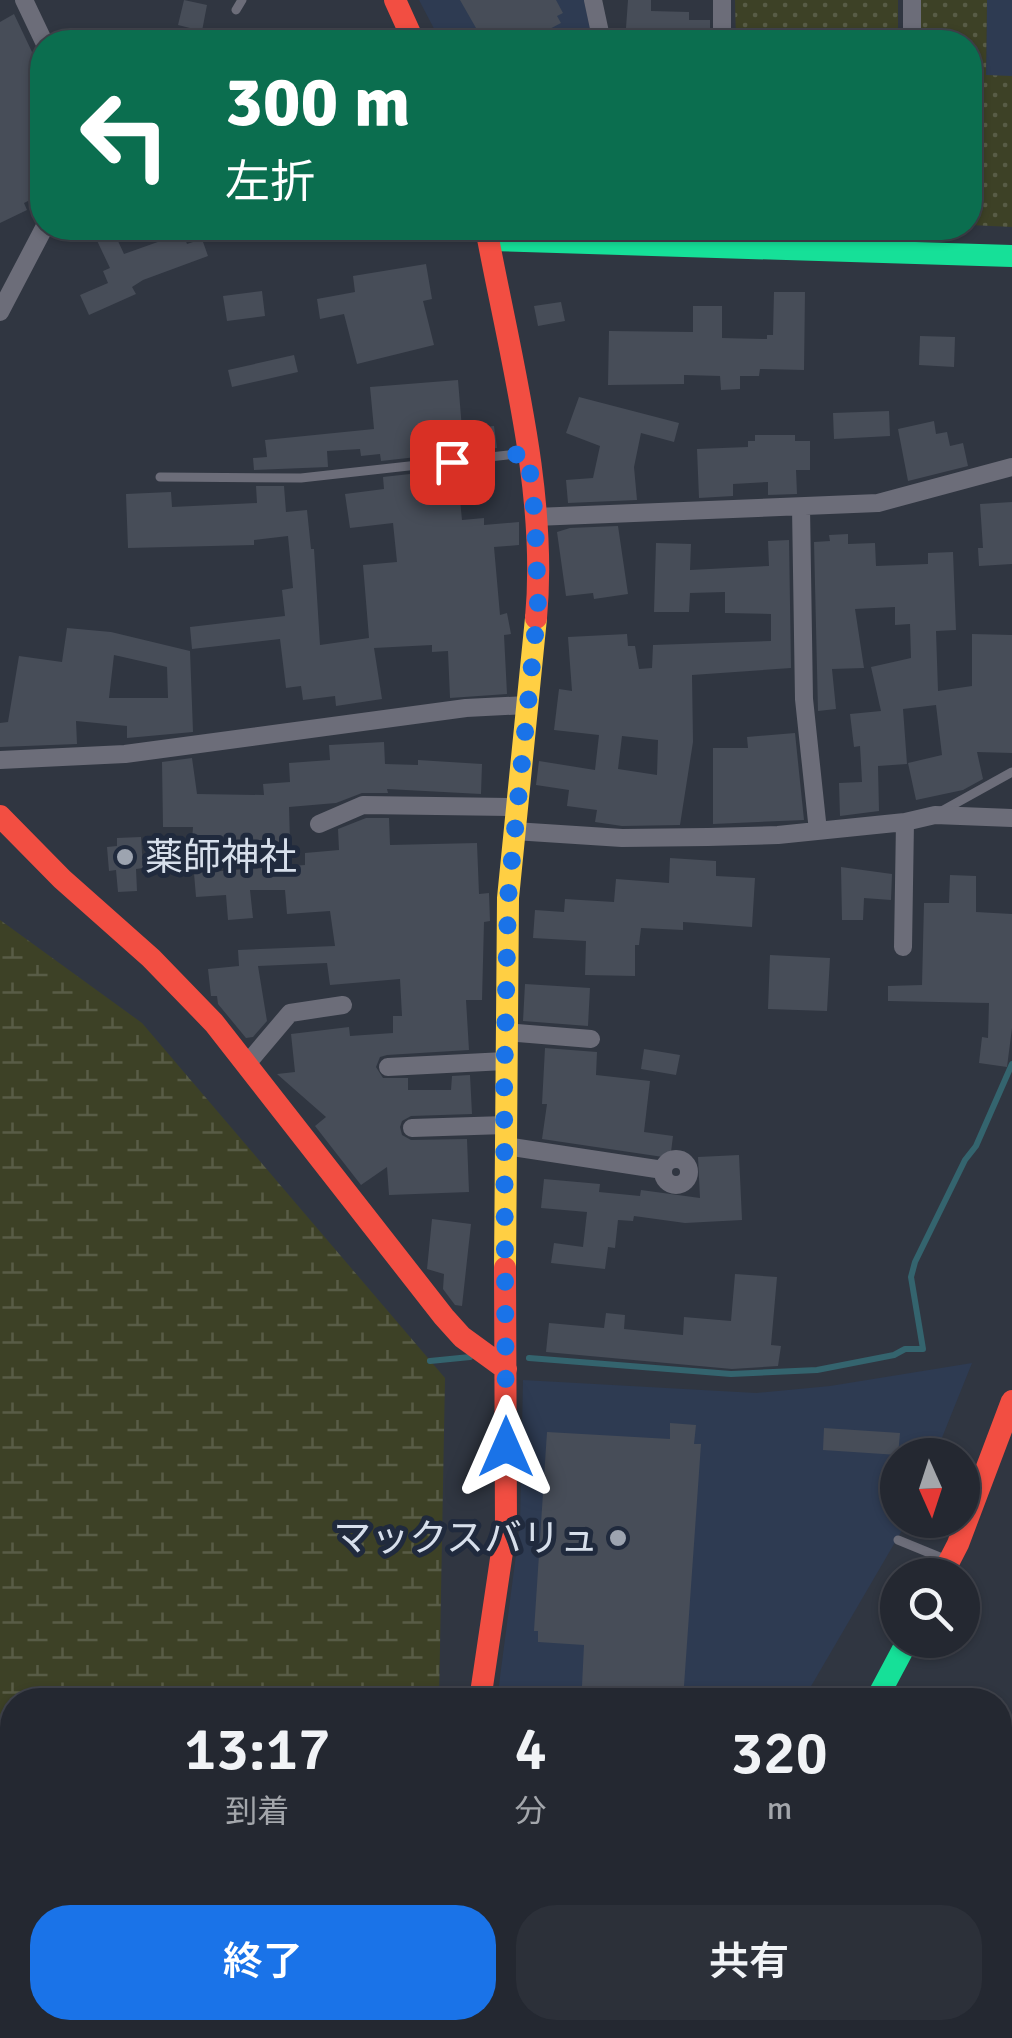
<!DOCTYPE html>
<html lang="ja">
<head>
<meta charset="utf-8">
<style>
	:root { --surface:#242831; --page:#2c3039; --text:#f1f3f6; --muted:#a3a6ab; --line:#41444d; --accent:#1a73e8 }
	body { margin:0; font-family:Signika,"Noto Sans JP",sans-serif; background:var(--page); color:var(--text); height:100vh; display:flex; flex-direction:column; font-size:38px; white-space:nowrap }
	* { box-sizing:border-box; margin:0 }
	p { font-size:32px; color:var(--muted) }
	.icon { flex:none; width:55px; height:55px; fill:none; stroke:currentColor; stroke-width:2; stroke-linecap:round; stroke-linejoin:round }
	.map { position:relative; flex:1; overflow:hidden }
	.side { position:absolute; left:0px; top:1688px; width:1012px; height:352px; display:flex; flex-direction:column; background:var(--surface); border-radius:40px 40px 0 0; box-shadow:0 2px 8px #0004,0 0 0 2px var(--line) }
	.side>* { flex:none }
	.hud { position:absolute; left:30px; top:30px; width:952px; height:210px; border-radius:40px; box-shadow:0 2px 8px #0004,0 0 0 2px var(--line); background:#0b6e4f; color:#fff; overflow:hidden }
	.needle { width:65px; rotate:177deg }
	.tools { position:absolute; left:880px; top:1438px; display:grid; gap:20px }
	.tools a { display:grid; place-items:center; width:100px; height:100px; border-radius:50%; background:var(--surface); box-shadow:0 2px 8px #0004,0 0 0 2px var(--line); font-size:50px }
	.pin { position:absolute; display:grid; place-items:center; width:85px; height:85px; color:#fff; margin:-42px; border-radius:20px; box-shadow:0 5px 15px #0006 }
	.me { position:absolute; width:110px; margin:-55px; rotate:0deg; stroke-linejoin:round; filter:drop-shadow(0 0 8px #0008) }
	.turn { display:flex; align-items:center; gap:35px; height:210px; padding:0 30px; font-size:45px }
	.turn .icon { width:130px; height:130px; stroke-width:2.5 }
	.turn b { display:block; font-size:70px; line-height:85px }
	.eta { display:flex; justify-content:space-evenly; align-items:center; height:170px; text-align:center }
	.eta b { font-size:60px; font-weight:600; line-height:70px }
	.cta { display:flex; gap:20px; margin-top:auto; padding:20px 30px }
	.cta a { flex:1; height:115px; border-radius:40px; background:var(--accent); color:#fff; font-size:40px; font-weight:600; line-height:115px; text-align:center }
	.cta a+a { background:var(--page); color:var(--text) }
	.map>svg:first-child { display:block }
</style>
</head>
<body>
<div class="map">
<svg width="1012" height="2038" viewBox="0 0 1012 2038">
	<defs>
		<pattern id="grass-dots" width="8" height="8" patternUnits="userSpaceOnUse" patternTransform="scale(2.5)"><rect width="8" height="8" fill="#3d4126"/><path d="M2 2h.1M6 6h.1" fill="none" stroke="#585c46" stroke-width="1.8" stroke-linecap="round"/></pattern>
		<pattern id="wetland-marsh" width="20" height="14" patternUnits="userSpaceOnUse" patternTransform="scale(2.5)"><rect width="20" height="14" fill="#3d4126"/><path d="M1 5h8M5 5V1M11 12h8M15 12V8" fill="none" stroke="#585c46"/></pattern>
	</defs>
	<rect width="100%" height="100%" fill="#303641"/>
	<path fill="#2e3b52" d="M419,0h165l9,42h-152z
		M987,0h25v76h-26z
		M972,1363l-37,92h-37v65h10l-105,180h-306l23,-176 3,-144 233,13 74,-7z"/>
	<path fill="url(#grass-dots)" d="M735,0h163v42h-162z
		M921,0h66l-1,75 26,1v151l-42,-2v-183h-51z"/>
	<path fill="url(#wetland-marsh)" d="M0,920l142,103 303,355 -6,322h-427v328h368l-1,10h-379z"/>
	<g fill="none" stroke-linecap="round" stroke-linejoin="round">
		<path stroke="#34646e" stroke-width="6" d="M529,1358l202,16 86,-4 77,-15 11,-6h18l-12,-72 4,-15 50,-102 11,-14 36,-82
			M430,1361l40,-4"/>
	</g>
	<path fill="#474d58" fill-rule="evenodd" d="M184,0l23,5 -5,26 -24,-6z
		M460,0h96l7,13 -6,3 4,7 -36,19 -5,-4 -9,4h-27z
		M628,0h23v11l38,1v8h21v22h-85z
		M14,14l28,59v121l-18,9 3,7 -27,13v-201z
		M91,228h21l12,26 59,-21 4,11 15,-5 6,17 -65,24 -11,7 4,7 -47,21 -9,-20 28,-12 -5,-12 7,-3z
		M426,264l6,35 -9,2 11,44 -77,19 -13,-50 -24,5 -3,-20 38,-7 -2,-16z
		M262,291l3,25 -38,5 -4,-25z
		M774,292h31l-1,78 -44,-1 -1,7h-19v13l-19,1 -1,-14 -36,-1v9l-76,1 1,-54 84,1v-26h29v32l45,1v-4h6z
		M561,302l4,19 -27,5 -4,-20z
		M920,336l35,1 -1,30 -35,-2z
		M294,355l4,17 -66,15 -4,-17z
		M458,380l4,49 32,-3 3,22 -116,13 -1,-7 -19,2 -1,-7 -33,2 1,16 -74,3 -1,-12 14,-1 -2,-17 109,-11 -4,-42z
		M579,397l100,26 -5,19 -33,-9 -7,34 3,33 -69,3 -2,-23 27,-2 7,-32 -34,-13z
		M889,411l1,25 -56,3 -1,-26z
		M934,421l2,13 11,-2 3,14 13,-3 5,23 -60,15 -10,-52z
		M755,435h40v6h15v29h-14l1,24 -29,1v-13l-35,2v12l-34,2 -2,-49 51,-2v-6h7z
		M446,470l2,20 11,-1 3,31 22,-2v7l35,-3v23l-25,2 6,68 7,-2 4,21 -7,1 3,59 -57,4 -2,-47 -16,1v-7l-58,3 8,51 -46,7 -1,-10 -32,4 -2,-14 -15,2 -6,-49 -88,10 -2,-22 95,-11 -3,-26 11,-2 -5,-52 -34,4v5l-126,3 -2,-54 45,-2 1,15 85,-4 -1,-17h28l2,26 21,-2 4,39h3l6,96 49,-7 -6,-73 34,-3 -4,-39 -43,5 -5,-34 39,-5 -1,-12z
		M1012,502v62l-33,2 -1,-18h5l-3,-44z
		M618,526l10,68 -34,5 -1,-6 -27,3 -9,-64 13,-4z
		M848,534v10l27,-1 1,23 52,-2v-11l25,-1 3,78 -20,1 2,60 34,-5v-52l40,1v118l-35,-1 6,27 -20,11 -47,10 -8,-37 34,-8 -6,-50 -33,4 4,55 -29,2 1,45 -39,5 -1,-33 23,-1 -2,-36 -6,1 -4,-33 31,-3 -10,-44 40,-9 -1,-34 -15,1v-18l-40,2 9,59 -32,1 4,40 -18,2 -4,-169 16,-1 -1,-6z
		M789,540l2,128 -99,7 1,67 -13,83 -58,1 -27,-4 2,-12 -30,-4 2,-16 -33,-5 3,-24 56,9 4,-35 -45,-5 5,-41 13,2 -4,-54 59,-3 1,12h7l4,23 13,-1 1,-23 118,-4v-27l-46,-1v-21l-35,1 -1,19h-35l2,-69 35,1 -1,26 79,-4 -1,-25zM622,736l36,4 -1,35 -39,-6z
		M67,628l44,4 79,19 3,81 -66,6v-12l-51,-5 1,23 -77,3v-24l8,-1 11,-66 43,6zM114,655l53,12 1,31h-59z
		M795,733l9,87 -91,4v-76h35l-1,-11z
		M384,742l1,22 33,1v-5l64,4 -1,30 -94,-5 1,4h-26l-26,10 -47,4 1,35 -98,-2 1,-13h-30l-1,-65 30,-4 5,36 67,1 -1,-11 27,-2 -1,-19 41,-3 -1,-15z
		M366,818h23l1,27 87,-2 2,51 10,-1 1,28 -6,1 -2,78h-16l3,50 -82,5 -7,2 -4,10 7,11h25v12h43l1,-14 18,-1 2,39 -61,2 -9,5 -2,6 2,8 9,5 56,-1 2,53 -80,3 -2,-28 -26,18 -46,-59 11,-9 -49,-43 18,-2 -4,-38 58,-7 1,9 43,-3v-17h9l-2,-37 -70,6 -3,-22 -69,3 9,55 -14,16 -7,1 -28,-34 -1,-8h-6l-3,-27 31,-3 -1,-16 97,-4 -5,-35 -43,3 -2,-24h-35l3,28 -25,2 -2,-25 -30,2 -2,-24 111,-8v-12l34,-3 -1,-21z
		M141,837l2,31 -7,1 1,22 -19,1 -2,-22 -7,1 -2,-24 10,-1v-8z
		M670,858l46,3v15l39,2 -3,49 -69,-5v8l-42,-2 -2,17h-4v31l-50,-1 1,-34 -53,-3 2,-28 29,2 1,-13 49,3 2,-23 53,4z
		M841,867l51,7 -1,26 -27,-2 -1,22h-21z
		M950,875l26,1v36l36,2v114l-5,39 -28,-4 3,-26 6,1 1,-35 -101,-2v-15l34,-1 2,-82h25z
		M770,955l60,3 -3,53 -59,-2z
		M525,984l65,4 -2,38 -65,-5z
		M545,1048l52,4 -1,23 54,6 -6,51 29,4 -2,16 -8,5 -121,-18 5,-35h-5z
		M644,1049l36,6 -4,20 -35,-6z
		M739,1155l3,65 -57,3 -51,-7 -1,5 -15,-1 -3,28 -7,-1 -3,22 -54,-6 3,-20 29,4 4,-35 -46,-4 3,-29 56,5 -1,8 41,4 1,-6 59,8 -2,-41z
		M432,1219l39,5 -9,82 -7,-1 -12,-16 1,-15 -17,-5z
		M735,1274l42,3 -6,68 10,1 -3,20 -46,3 -186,-17 3,-29 55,5 2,-15 19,2 -1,14 59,6 1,-18 47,4z
		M670,1423l26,2 -2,19h7l-18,256h-91l1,-13 -11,-1 2,-41 -46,-3v-11h-4l13,-199 123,7z
		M824,1428l76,5 -2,22 -75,-5z"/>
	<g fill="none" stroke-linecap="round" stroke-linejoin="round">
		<path stroke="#6c6d79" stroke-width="9" d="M236,10l6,-10
			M160,477l141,1 224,-25
			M940,812l72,-40
			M898,1540l44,18
			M416,2038l2,-10"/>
		<path stroke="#6c6d79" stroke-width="18" d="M24,0l20,42
			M593,0l9,42
			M722,42v-42
			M912,42v-42
			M0,312l44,-84
			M801,507l3,192 14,132
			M535,517l343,-14 134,-36
			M0,760l125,-6 341,-46 61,-3
			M319,824l44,-19 154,2
			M514,831l108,7 86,-1 70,-2 127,-13 30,-7 77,3
			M903,947l2,-125
			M505,1032l86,7
			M246,1065l44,-52 53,-8
			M388,1067l117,-6
			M412,1128l93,-3
			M505,1146l158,24
			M663 1172a13 13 0 1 1 26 0a13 13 0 1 1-26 0Z"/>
		<path stroke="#16e098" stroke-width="22" d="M490,240l522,16
			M876,1700l32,-60
			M945,2028l22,10
			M613,2038l9,-10"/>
		<path stroke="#ffcf43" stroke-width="22" d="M505,1268l3,-370 28,-280"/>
		<path stroke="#f24e42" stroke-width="22" d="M395,0l19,42
			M486,228c23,124 62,264 50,390
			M0,816l62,63 89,79 63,65 230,294 18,20 44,32
			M942,1575l16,-31 54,-143
			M480,1700l26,-175 -1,-257"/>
	</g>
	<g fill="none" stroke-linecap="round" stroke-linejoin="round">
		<path stroke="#1a73e8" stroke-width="18" stroke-dasharray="0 32.4" d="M452,462l76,-9 7,65 3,88 -30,292 -4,195 2,354"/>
	</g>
	<g fill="#9da4b0" stroke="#202a3d" stroke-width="4">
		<circle cx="125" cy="857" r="10"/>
		<circle cx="618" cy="1538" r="10"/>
	</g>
	<g text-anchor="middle" stroke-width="10" stroke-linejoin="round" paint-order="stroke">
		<g font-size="38" fill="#d7dfeb" stroke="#202a3d" text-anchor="start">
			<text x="145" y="870">薬師神社</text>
			<text x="598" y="1551" text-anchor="end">マックスバリュ</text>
		</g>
	</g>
</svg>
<div class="tools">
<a><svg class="needle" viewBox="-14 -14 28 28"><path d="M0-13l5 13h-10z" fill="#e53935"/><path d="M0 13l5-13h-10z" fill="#a3a6ab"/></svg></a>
<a><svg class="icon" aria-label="search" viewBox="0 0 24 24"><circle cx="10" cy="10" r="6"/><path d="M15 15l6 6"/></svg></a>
</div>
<div class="pin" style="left:452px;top:462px;background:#d93025"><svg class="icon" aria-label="arrive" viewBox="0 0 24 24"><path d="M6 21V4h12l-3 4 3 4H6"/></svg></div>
<svg class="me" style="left:506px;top:1447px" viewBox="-20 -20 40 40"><path d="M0-17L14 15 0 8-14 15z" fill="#1a73e8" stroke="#fff" stroke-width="4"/></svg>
<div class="hud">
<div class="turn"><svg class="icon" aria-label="left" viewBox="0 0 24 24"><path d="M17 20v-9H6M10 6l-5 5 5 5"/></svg><div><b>300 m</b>左折</div></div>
</div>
<section class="side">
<div class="eta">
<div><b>13:17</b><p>到着</p></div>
<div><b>4</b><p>分</p></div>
<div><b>320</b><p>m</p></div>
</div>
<div class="cta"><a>終了</a><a>共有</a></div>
</section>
</div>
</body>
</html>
